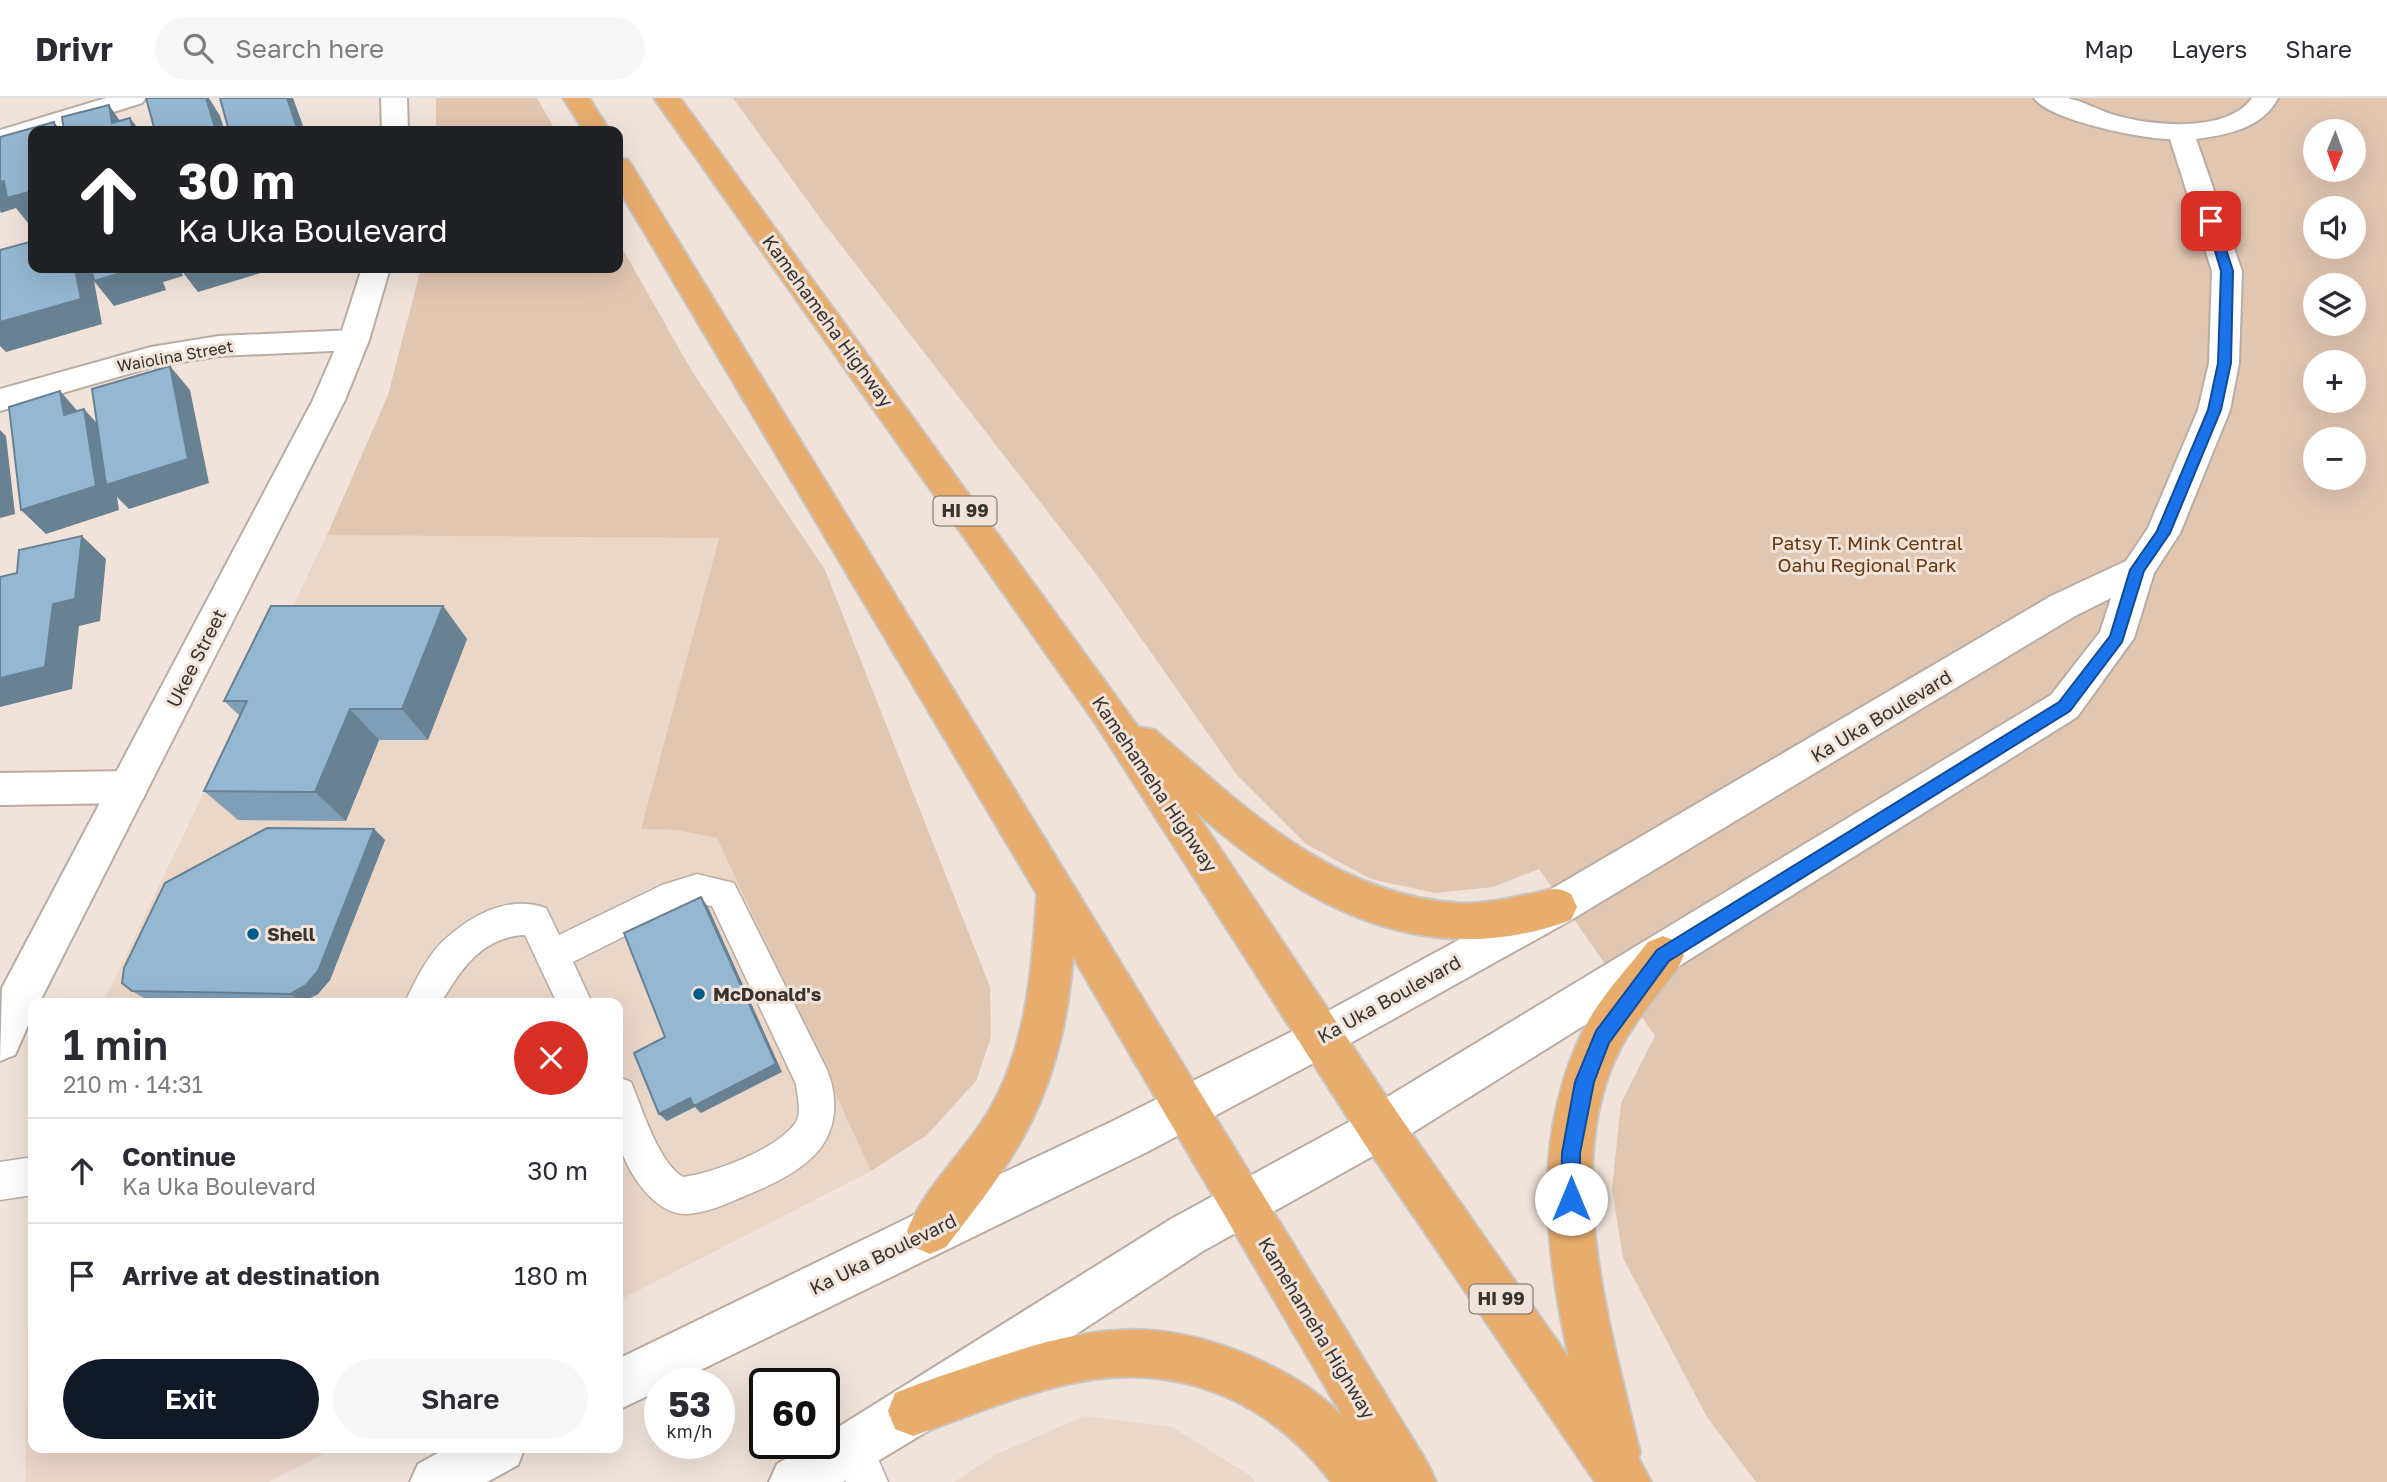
<!DOCTYPE html>
<html lang="en">
<head>
<meta charset="utf-8">
<style>
	:root { --surface:#fff; --page:#f7f7f7; --text:#2b2b33; --muted:#7c7c81; --line:#e1e1e2; --accent:#111827 }
	body { margin:0; font-family:"Golos Text",sans-serif; background:var(--page); color:var(--text); height:100vh; display:flex; flex-direction:column; font-size:26px; white-space:nowrap }
	* { box-sizing:border-box; margin:0 }
	p { font-size:23px; color:var(--muted) }
	.icon { flex:none; width:38px; height:38px; fill:none; stroke:currentColor; stroke-width:2; stroke-linecap:round; stroke-linejoin:round }
	.map { position:relative; flex:1; overflow:hidden }
	.sheet { position:absolute; left:28px; top:900px; width:595px; height:455px; display:flex; flex-direction:column; background:var(--surface); border-radius:14px; box-shadow:0 7px 28px #0002 }
	.sheet>* { flex:none }
	.banner { position:absolute; left:28px; top:28px; width:595px; height:147px; border-radius:14px; box-shadow:0 7px 28px #0002; background:#202124; color:#fff; overflow:hidden }
	.needle { width:46px; rotate:181deg }
	.fabs { position:absolute; left:2303px; top:21px; display:grid; gap:14px }
	.fabs a { display:grid; place-items:center; width:63px; height:63px; border-radius:50%; background:var(--surface); box-shadow:0 7px 28px #0002; font-size:35px }
	.speed { position:absolute; left:644px; top:1270px; display:flex; gap:14px; font-size:35px; font-weight:700; text-align:center }
	.speed>* { display:grid; place-content:center; width:91px; height:91px; border-radius:50%; background:var(--surface); box-shadow:0 7px 28px #0002; line-height:1 }
	.speed small { font-size:18px; font-weight:400 }
	.speed .limit { border:4px solid #111; border-radius:10px; background:#fff; color:#111 }
	.pin { position:absolute; display:grid; place-items:center; width:60px; height:60px; color:#fff; margin:-30px; border-radius:14px; box-shadow:0 4px 10px #0006 }
	.me { position:absolute; width:77px; margin:-38px; rotate:0deg; stroke-linejoin:round; filter:drop-shadow(0 0 5px #0008) }
	.turn { display:flex; align-items:center; gap:24px; height:147px; padding:0 35px; font-size:32px }
	.turn .icon { width:91px; height:91px; stroke-width:2.5 }
	.turn b { display:block; font-size:49px; line-height:60px }
	.round { display:grid; place-items:center; flex:none; width:74px; height:74px; border-radius:37px; background:var(--page) }
	.head { display:flex; align-items:center; justify-content:space-between; height:119px; padding:0 35px }
	h1 { font-size:42px; font-weight:600; line-height:52px }
	.action { display:flex; gap:14px; margin-top:auto; padding:14px 35px }
	.action a { flex:1; height:80px; border-radius:42px; background:var(--accent); color:#fff; font-size:28px; font-weight:600; line-height:80px; text-align:center }
	.action a+a { background:var(--page); color:var(--text) }
	ul { padding:0; list-style:none }
	li { display:flex; align-items:center; gap:21px; height:105px; padding:0 35px; border-top:2px solid var(--line) }
	li div { flex:1 }
	li b { display:block; font-size:26px }
	li em { font-style:normal }
	header { display:flex; align-items:center; gap:42px; box-sizing:border-box; height:98px; padding:0 35px; background:var(--surface); border-bottom:2px solid var(--line) }
	header strong { font-size:33px }
	nav { display:flex; gap:38px; margin-inline-start:auto; font-size:24px }
	.search { width:490px; height:63px; background:var(--page); display:flex; align-items:center; gap:18px; box-sizing:border-box; padding:0 24px; border-radius:38px; color:var(--muted); font-size:26px }
	.map>svg:first-child { display:block }
</style>
</head>
<body>
<header>
<strong>Drivr</strong>
<div class="search"><svg class="icon" aria-label="search" viewBox="0 0 24 24"><circle cx="10" cy="10" r="6"/><path d="M15 15l6 6"/></svg>Search here</div>
<nav><a>Map</a><a>Layers</a><a>Share</a></nav>
</header>
<div class="map">
<svg width="2387" height="1384" viewBox="0 0 2387 1384">
	<rect width="100%" height="100%" fill="#f1e3d9"/>
	<path fill="#ebd7c8" d="M327,437l392,3 -78,291 35,1 41,8 154,333 -253,130v-298h-515z
		M33,1154v195h303l-67,35h-244l4,-208z
		M1084,1318l88,11 79,49 4,6h-301l41,-27z"/>
	<path fill="#e1c6b1" fill-rule="evenodd" d="M436,0h101l19,33h-120z
		M733,0h1654v1384h-631l-49,-65 -84,-159 -11,-70 9,-85 34,-67 -116,-167 -46,18 -58,6 -64,-14 -65,-35 -69,-69 -141,-201 -273,-352zM2315,33h39v39h-39zM2315,110h39v39h-39zM2315,187h39v39h-39zM2315,264h39v39h-39zM2315,341h39v39h-39z
		M618,143l75,132 132,197 165,417 1,50 -15,44 -49,54 -56,36 -154,-333 -41,-8 -35,-1 78,-291 -392,-3 61,-140 33,-127h197z"/>
	<g fill="none" stroke-linecap="round" stroke-linejoin="round">
		<defs>
			<path id="service" d="M697,776l37,9 93,187c10,24 11,53 -5,76 -16,23 -50,39 -75,49 -19,8 -39,18 -61,19 -33,1 -65,-49 -68,-79 -2,-19 0,-39 0,-58l13,5c11,26 27,80 52,95 31,-4 95,-28 113,-55 6,-10 1,-27 0,-38l-84,-178 -15,-2 -16,4 -108,54 19,41h-35l-32,-68c-43,2 -64,34 -84,68h-36c7,-17 24,-49 37,-61 28,-26 66,-48 104,-34l13,27 103,-50z
				M33,1059v38l-33,5v-38z
				M852,1329l15,6 21,49h-42l-15,-34 6,-15z"/>
			<path id="minor" d="M106,0h40l-4,5 -89,28h-20v6l-33,10v-17z
				M354,232l11,3 4,7 -4,7 -11,3 -135,6 -67,11 -152,44v-22l151,-42 68,-11z
				M129,673l14,4 5,12 -5,12 -14,4 -129,2v-32z"/>
			<path id="tertiary" d="M381,0h26l1,33h-26z
				M2034,0c11,0 22,0 33,0 17,3 34,14 51,18 35,10 110,17 134,-18h26c-15,30 -51,37 -82,41l46,132 -3,92 -9,47 -50,123 -26,40 -20,65 -57,79 -681,426 -16,6 -16,-6 -6,-16 6,-16 687,-416 49,-63 11,-34 -36,18 -504,304 -235,131 -15,6 -15,-6 -6,-14 6,-14 237,-129 508,-298 75,-35 22,-33 50,-118 11,-47 3,-92 -42,-132c-28,0 -121,-19 -136,-41z
				M362,170h28l-21,72 -24,60 -306,603h-6v11l-18,41 -15,6 2,-73 311,-588 26,-60z"/>
			<path id="secondary" d="M1321,919l15,6 6,14 -6,14 -189,101 -475,232h-12v6l-42,20v-51l296,-144 201,-95z
				M1380,1007l16,6 6,16 -6,16 -193,108 -272,178 -88,53h-74l8,-18 34,-20h13v-8l347,-217z
				M449,1349h76l-7,18 -31,17h-77l8,-18z"/>
			<path id="primary" d="M563,0h26l21,33h-26z
				M654,0h26l458,629 17,3c91,78 174,163 301,173 24,2 50,-4 74,-9 8,-1 18,-5 26,-5 5,0 11,3 15,5l6,13 -6,13c-145,54 -269,-14 -376,-109l201,300 173,247c-25,-114 -38,-227 18,-335 16,-29 41,-55 61,-81l15,-6 15,6 6,13 -6,13c-20,27 -44,53 -59,83 -59,117 -7,282 21,402l-2,4 13,25h-56l-231,-339 -268,-419z
				M618,60l10,2 4,6 796,1298 8,18h-105c-57,-76 -140,-115 -236,-103 -62,9 -123,36 -182,57l-18,-7 -7,-18 7,-18c32,-13 64,-23 96,-34 97,-32 162,-44 259,-3 35,15 68,34 93,61l-270,-460c-5,66 -21,132 -55,189 -21,36 -47,68 -72,101l-16,7 -16,-7 -7,-16c17,-42 54,-76 78,-114 42,-66 47,-148 52,-223l-419,-706z"/>
		</defs>
		<use href="#service" stroke="#b9aca2" stroke-width="3"/>
		<use href="#minor" stroke="#b9aca2" stroke-width="4"/>
		<use href="#tertiary" stroke="#b9aca2" stroke-width="4"/>
		<use href="#secondary" stroke="#b9aca2" stroke-width="4"/>
		<use href="#primary" stroke="#c7c6c5" stroke-width="4"/>
		<use href="#service" fill="#fff" fill-rule="evenodd"/>
		<use href="#minor" fill="#fff" fill-rule="evenodd"/>
		<use href="#tertiary" fill="#fff" fill-rule="evenodd"/>
		<use href="#secondary" fill="#fff" fill-rule="evenodd"/>
		<use href="#primary" fill="#e8ad6d" fill-rule="evenodd"/>
	</g>
	<path fill="#809eb5" d="M443,508l24,33 -39,101h-49l-33,81 -108,-1 -34,-29 36,-75 -16,-15z
		M374,731l11,11 -55,140 -12,14 -16,8 -155,-2 -15,-9z"/>
	<path fill="#688193" d="M206,0h3l11,18 5,15h-9z
		M287,0h6l12,33h-7z
		M109,7l18,26 -15,-8z
		M130,20l10,13h-7z
		M54,24l7,9h-5z
		M4,83l29,10v31l-5,1 -12,-15 -15,5 -1,-2v-29z
		M75,170h199v1l-76,23 -17,-22 2,6 -20,6 3,8 -52,16 -20,-25 8,43 -96,28 -6,-6v-24z
		M170,268l20,24 19,93 -80,26 -12,-12 2,13 -73,24 -25,-24 63,-101 22,24z
		M60,293l22,25 -18,-1z
		M0,332l6,6 9,78 -15,4z
		M82,438l24,23 -6,62 -21,5 -7,63 -72,18v-29l53,-74z
		M443,508l24,33 -39,101 -26,-31z
		M350,611l29,31 -33,81 -31,-29z
		M374,731l11,11 -55,140 -12,14 -16,8 -12,-8z
		M701,799l7,10 74,165 -81,41 -6,-6 -28,14 -8,-7z"/>
	<path fill="#95b8d2" stroke="#688193" stroke-width="2" d="M146,0h60l10,33h-61z
		M220,0h67l11,33h-69z
		M109,7l3,18 18,-5 3,13h-69l-2,-14z
		M54,24l2,9h-23v60l-26,7 -3,-17 -4,1v-45z
		M33,143v27h42l6,31 -81,23v-72z
		M91,170h47l-44,13z
		M170,268l18,93 -82,26 -14,-96z
		M60,293l4,24 20,-6 12,77 -75,24 -12,-103z
		M82,438l-7,63 -22,5 -8,63 -45,11v-101l17,-4 2,-23z
		M271,508h172l-41,103h-52l-35,83 -111,-1 43,-90h-23z
		M267,730l107,1 -56,142 -12,14 -16,9 -158,-3 -10,-8 2,-15 41,-85z
		M701,799l75,167 -82,42 -4,-8 -31,16 -25,-61 31,-16 -41,-104z"/>
	<path fill="#1a73e8" stroke="#114b97" stroke-width="2" d="M2211,120l6,3 16,50 -2,92 -10,47 -51,123 -26,38 -22,71 -52,69 -401,250 -60,82 -15,39 -14,71v46l-3,6 -6,3 -7,-3 -3,-6 1,-46 13,-71 21,-51 61,-81 402,-248 51,-66 20,-66 27,-39 51,-121 10,-47 3,-92 -15,-50z"/>
	<g fill="#005b8c" stroke="#f1e3d9" stroke-width="2.5">
		<circle cx="253" cy="836" r="7"/>
		<circle cx="699" cy="896" r="7"/>
	</g>
	<g text-anchor="middle" stroke-width="6" stroke-linejoin="round" paint-order="stroke">
		<g font-size="16" fill="#38332f" stroke="#f1e3d9">
			<text transform="translate(175 258) rotate(-10)" y="6">Waiolina Street</text>
		</g>
		<g fill="#f1e3d9" stroke="#706862" stroke-width="2">
			<rect x="933.5" y="398.5" width="63" height="29" rx="5"/>
			<rect x="1469.5" y="1186.5" width="63" height="29" rx="5"/>
		</g>
		<g font-size="18" font-weight="bold" fill="#38332f">
			<text x="965" y="419">HI 99</text>
			<text x="1501" y="1207">HI 99</text>
		</g>
		<g font-size="19" fill="#38332f" stroke="#f1e3d9">
			<text transform="translate(828 223) rotate(54)" y="7">Kamehameha Highway</text>
			<text transform="translate(196 560) rotate(-63)" y="7">Ukee Street</text>
			<text transform="translate(1881 618) rotate(-31)" y="7">Ka Uka Boulevard</text>
			<text transform="translate(1155 686) rotate(56)" y="7">Kamehameha Highway</text>
			<text transform="translate(1389 901) rotate(-29)" y="7">Ka Uka Boulevard</text>
			<text transform="translate(883 1156) rotate(-26)" y="7">Ka Uka Boulevard</text>
			<text transform="translate(1317 1230) rotate(59)" y="7">Kamehameha Highway</text>
		</g>
		<g font-size="19" fill="#65380e" stroke="#f1e3d9">
			<text x="1867" y="452">Patsy T. Mink Central<tspan x="1867" dy="22">Oahu Regional Park</tspan></text>
		</g>
		<g font-size="19" font-weight="bold" fill="#38332f" stroke="#f1e3d9" text-anchor="start">
			<text x="267" y="843">Shell</text>
			<text x="713" y="903">McDonald's</text>
		</g>
	</g>
</svg>
<div class="fabs">
<a><svg class="needle" viewBox="-14 -14 28 28"><path d="M0-13l5 13h-10z" fill="#e53935"/><path d="M0 13l5-13h-10z" fill="#7c7c81"/></svg></a>
<a><svg class="icon" aria-label="sound" viewBox="0 0 24 24"><path d="M4 9h4l5-4v14l-5-4H4zM17 9q2 3 0 6"/></svg></a>
<a><svg class="icon" aria-label="layers" viewBox="0 0 24 24"><path d="M12 4l9 5-9 5-9-5zM3 14l9 5 9-5"/></svg></a>
<a>+</a>
<a>−</a>
</div>
<div class="speed"><div>53<small>km/h</small></div><div class="limit">60</div></div>
<div class="pin" style="left:2211px;top:123px;background:#d93025"><svg class="icon" aria-label="arrive" viewBox="0 0 24 24"><path d="M6 21V4h12l-3 4 3 4H6"/></svg></div>
<svg class="me" style="left:1571px;top:1101px" viewBox="-20 -20 40 40"><circle r="19" fill="#fff"/><path d="M0-13L10 11 0 6-10 11z" fill="#1a73e8"/></svg>
<div class="banner">
<div class="turn"><svg class="icon" aria-label="ahead" viewBox="0 0 24 24"><path d="M12 20V5M6 11l6-6 6 6"/></svg><div><b>30 m</b>Ka Uka Boulevard</div></div>
</div>
<section class="sheet">
<div class="head"><div><h1>1 min</h1><p>210 m · 14:31</p></div><a class="round" style="background:#d93025;color:#fff"><svg class="icon" aria-label="close" viewBox="0 0 24 24"><path d="M6 6l12 12M18 6L6 18"/></svg></a></div>
<ul>
<li><svg class="icon" aria-label="ahead" viewBox="0 0 24 24"><path d="M12 20V5M6 11l6-6 6 6"/></svg><div><b>Continue</b><p>Ka Uka Boulevard</p></div><em>30 m</em></li>
<li><svg class="icon" aria-label="arrive" viewBox="0 0 24 24"><path d="M6 21V4h12l-3 4 3 4H6"/></svg><div><b>Arrive at destination</b></div><em>180 m</em></li>
</ul>
<div class="action"><a>Exit</a><a>Share</a></div>
</section>
</div>
</body>
</html>
